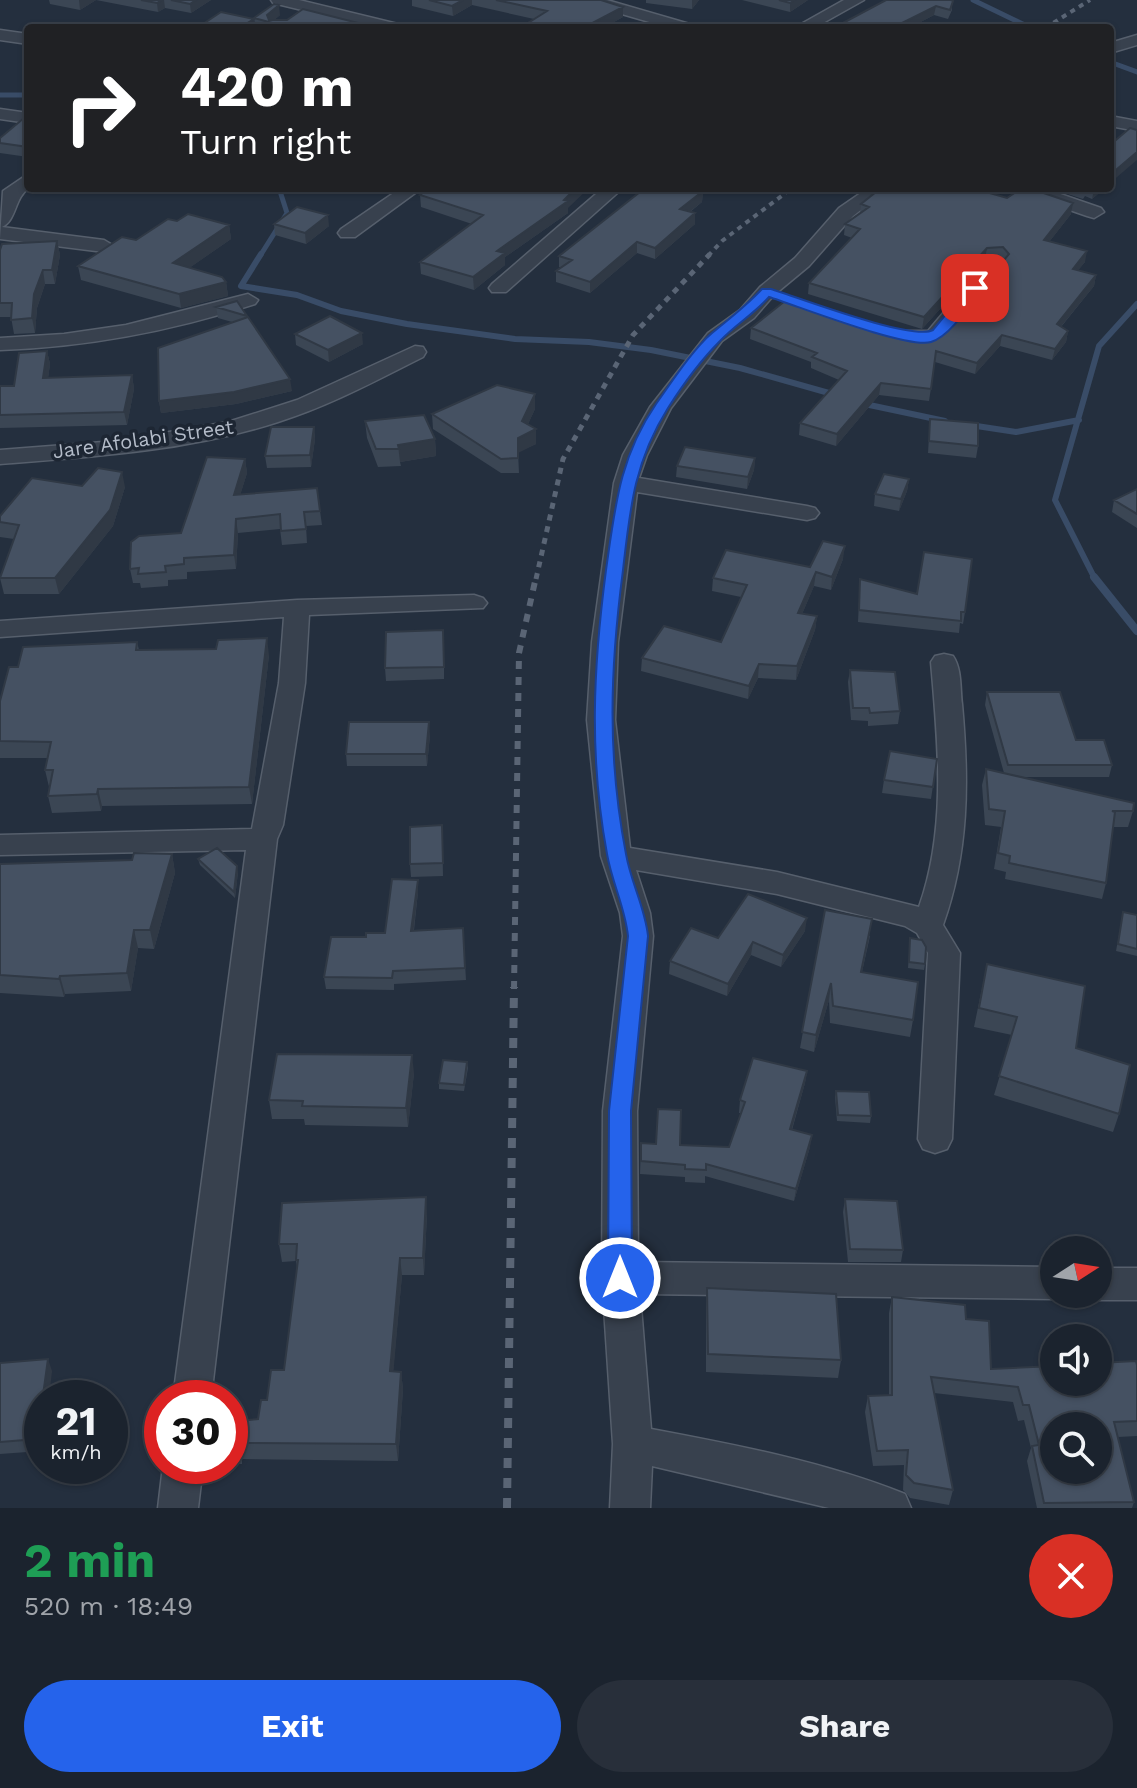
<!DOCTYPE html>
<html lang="en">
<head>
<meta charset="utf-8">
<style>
	:root { --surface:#1b232e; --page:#282f3a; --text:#f1f3f6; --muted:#a0a4aa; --line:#39404a; --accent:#2563eb }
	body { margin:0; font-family:"Work Sans",sans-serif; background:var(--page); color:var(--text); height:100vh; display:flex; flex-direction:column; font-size:30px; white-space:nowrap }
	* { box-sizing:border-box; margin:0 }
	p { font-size:26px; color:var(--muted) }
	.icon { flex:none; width:44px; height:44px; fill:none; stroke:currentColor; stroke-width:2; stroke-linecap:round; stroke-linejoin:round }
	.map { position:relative; height:1508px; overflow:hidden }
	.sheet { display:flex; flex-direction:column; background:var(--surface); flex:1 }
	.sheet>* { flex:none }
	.banner { position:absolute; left:24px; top:24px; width:1090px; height:168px; border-radius:8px; box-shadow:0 2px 6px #0004,0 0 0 2px var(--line); background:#202124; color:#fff; overflow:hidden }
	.needle { width:52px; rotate:78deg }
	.controls { position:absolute; left:1040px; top:1236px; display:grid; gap:16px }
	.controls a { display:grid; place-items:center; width:72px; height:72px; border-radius:50%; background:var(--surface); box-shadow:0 2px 6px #0004,0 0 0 2px var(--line); font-size:40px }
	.speed { position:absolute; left:24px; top:1380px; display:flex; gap:16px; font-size:40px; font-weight:700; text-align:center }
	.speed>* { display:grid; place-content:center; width:104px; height:104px; border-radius:50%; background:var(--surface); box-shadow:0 2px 6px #0004,0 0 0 2px var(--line); line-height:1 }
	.speed small { font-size:20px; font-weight:400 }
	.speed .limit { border:12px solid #d22; background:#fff; color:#111 }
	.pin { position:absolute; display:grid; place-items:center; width:68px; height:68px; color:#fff; margin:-34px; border-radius:16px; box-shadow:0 4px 12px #0006 }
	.me { position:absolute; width:88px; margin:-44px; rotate:0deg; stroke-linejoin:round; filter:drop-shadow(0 0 6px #0008) }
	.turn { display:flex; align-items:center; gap:28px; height:168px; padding:0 24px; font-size:36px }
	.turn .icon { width:104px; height:104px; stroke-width:2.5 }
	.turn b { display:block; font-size:56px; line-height:68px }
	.round { display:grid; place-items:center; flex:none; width:84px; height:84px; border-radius:42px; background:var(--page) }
	.overview { display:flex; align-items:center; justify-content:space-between; height:136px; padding:0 24px }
	h1 { font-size:48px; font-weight:700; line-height:60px; color:#1e9e55 }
	.cta { display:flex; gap:16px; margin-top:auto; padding:16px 24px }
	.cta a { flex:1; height:92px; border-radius:48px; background:var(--accent); color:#fff; font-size:32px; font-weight:700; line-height:92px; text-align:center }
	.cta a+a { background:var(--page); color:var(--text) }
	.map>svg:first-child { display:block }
</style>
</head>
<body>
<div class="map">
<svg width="1137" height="1508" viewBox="0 0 1137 1508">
	<rect width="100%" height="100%" fill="#242f3e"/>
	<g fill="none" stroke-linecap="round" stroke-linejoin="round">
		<path stroke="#394c67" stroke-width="5" d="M973,0l58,28
			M1110,62l27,10
			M0,95h28
			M260,256l27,-43 -8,-25"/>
		<path stroke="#394c67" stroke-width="6" d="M261,254l-20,32 56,9 44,16 66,13 108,15 74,3 62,8 89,18 96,27
			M860,403l85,18
			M970,425l46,7 63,-12
			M1095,579l-40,-79 44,-154 38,-42"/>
		<path stroke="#394c67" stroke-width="8" d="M1094,577l43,54"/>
		<defs>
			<path id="minor" d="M271,0h28l103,25 2,3h-28l-103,-25z
				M582,0h25l86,25 2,3h-25l-86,-25z
				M844,0h20l-50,28h-20z
				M0,30l28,4v10l-28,-4z
				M1137,35v10l-27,8v-10z
				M0,109l28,4v10l-28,-4z
				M1110,116l27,5v10l-27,-5z
				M28,174l1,14c-15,10 -12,32 -27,39l102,13 10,6 -3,4 -7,2 -104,-13 3,-48z
				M401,188h21l-67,49h-14l-3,-4 3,-4z
				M603,188h20l-117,104h-14l-3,-4 3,-4z
				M868,188h21l-36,28 -44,50 -35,29 -20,23 -32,23 -51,67 -24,47 -8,23 168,28 8,2 4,5 -4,5 -8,2 -170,-28 -19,150 -3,78 15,128 147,24 142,35c28,-79 19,-163 12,-245l4,-6 9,-2 9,2c9,13 7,33 9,48 7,77 7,148 -19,221l17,28 -8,186 -5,10 -12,4 -12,-4 -5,-10 10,-186 -11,-20 -12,-7 -128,-32 -141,-24 14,43 3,23 -16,175 1,151 416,5v27h13l-13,5 -414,-5 11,135c85,16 174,33 254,65l6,14h-82l-177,-42 -2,42h-40l3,-64 -11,-166 1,-167 20,-175 -3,-23 -19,-57 -14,-136 5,-78 22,-159 9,-28 27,-48 58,-74 32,-23 20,-23 35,-29 44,-50z
				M1016,188h27l58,20 3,4 -10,6 -7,-2 -69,-24z
				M994,259l10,6 -62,74 -21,6 -27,-6 -4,-4 4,-4h34l59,-70z
				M248,294l10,6 -3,4c-84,27 -167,43 -255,46v-12l64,-4 62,-9z
				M415,346l8,1 3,5 -3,5c-48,24 -94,49 -145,65 -90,29 -185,35 -278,42v-14l116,-9 112,-19 69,-22z
				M474,595l9,3 4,5 -4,5 -174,7 -4,68 -22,142 -6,14 -66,559h-38l73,-548 -246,5v-20l252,-6 27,-146 5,-66 -284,20v-16l297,-21z
				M1098,1268h39v32h-39l-13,-5 13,-1z
				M163,1466h40l-5,42h-40z"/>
		</defs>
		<use href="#minor" stroke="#565f6c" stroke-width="3"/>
		<use href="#minor" fill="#38414e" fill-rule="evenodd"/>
		<path stroke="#5a6575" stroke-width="4" stroke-dasharray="5 5" stroke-linecap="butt" d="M1045,28l45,-28
			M708,256l14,-15 70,-53"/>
		<path stroke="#5a6575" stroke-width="5" stroke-dasharray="6 6" stroke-linecap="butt" d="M536,579l27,-120 70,-124 77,-81"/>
		<path stroke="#5a6575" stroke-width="6" stroke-dasharray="8 8" stroke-linecap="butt" d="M514,989l5,-336 17,-76"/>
		<path stroke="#5a6575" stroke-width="8" stroke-dasharray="10 10" stroke-linecap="butt" d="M507,1508l7,-521"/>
	</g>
	<path fill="#3b4654" d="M49,0h162l-20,13 -26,-5 -7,4 -62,-12 -16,10 -30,-6z
		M412,0h189l22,7v10l-20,11h-83l14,-9 -62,-14 -19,11 -41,-10z
		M646,0h53l-7,9 -46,-6z
		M742,0h66l-18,12z
		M884,0h67l1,10 -4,9 -14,-4 -25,13h-68v-4l44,-24z
		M280,15l-6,5 100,7v1h-119l-1,-10z
		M28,119v38l-28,-4v-15z
		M1049,188h56l-13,11 -7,-3 -2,3z
		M703,191l-1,11 -12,10 5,1v11l-40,35 -18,-6 -47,40 -34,-11v-11l5,-4h-2v-11z
		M420,195l148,13v5l-63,44v8l-31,25 -53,-16 -1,-12 52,-38 -51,-17z
		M1007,198l64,16 -22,28 36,20 -7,8 18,5 -2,11 -33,41 7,4 -2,11 -14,18 -52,-14 -25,28 -40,-12 -6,39 -50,-6 -43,51 -37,-11 1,-12 39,-43 -28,-12v-6l-61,-23 1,-11 179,9 18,-9 55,-67 -2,-3 -16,1 -63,70 -114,-35 1,-11 43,-45 -8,-3 1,-11 15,-11 1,-9z
		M177,221l52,4 2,14 -42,29 37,14 2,14 -47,12 -100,-28 -3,-14z
		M274,224l55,2 -23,18 -31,-9z
		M57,241l3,14 -5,29h-10l-8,24 -2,25 -21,1 -3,-17h-11v-67z
		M216,307l31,9 45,75 -56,13 -75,9 -2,-12 73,-79 -14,-4z
		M295,334l68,10 -34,18 -33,-17z
		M47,351l3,13 -2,14 84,-3 2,14 -7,36 -127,3v-42h14z
		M535,409l-7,15 8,5v15l-18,8 1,21h-18l-68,-44 -1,-15z
		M930,419l48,27 -2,12 -48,-5z
		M365,421l70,18 1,17 -36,6 1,4 -23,1 -11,-29z
		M314,427l1,12 -4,28 -44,1 -2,-12z
		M755,458l-1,12 -7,19 -71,-12 1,-11z
		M245,459l2,14 -7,22 80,16 2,14 -16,1 1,17 -25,2 -2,-16 -42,4 -2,36 -49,3v7l-19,1v6l-27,2 -1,-5h-7l-3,-14 51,-36z
		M909,479l-2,12 -8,20 -25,-5 1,-12z
		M82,486l43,1 -12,39 -54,68h-55l-4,-16 14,-39 -14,-2v-21z
		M1137,489v39l-25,-16 2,-12z
		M843,559l-12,31 -17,-4 -12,28 15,2 -2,14 -19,50 -38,-2 -10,21 -107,-28 1,-13 79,-16 20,-45 -29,-6 1,-13 97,-11z
		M860,579l105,33 -2,12 -3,-1 -1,10 -101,-11z
		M137,642l2,8 130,5 -17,149 -150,2 -1,5 -49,2 -4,-17 1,-9 -4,-17 3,-12h-48v-57l18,-34z
		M444,643v36l-58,2 -1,-13z
		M850,670l50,41 -2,13 -30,2v-5l-17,-1 -3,-38z
		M987,692l89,48 36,25 -3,12h-86l110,34 -5,16h-15l-7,56 -4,16 -97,-20 1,-7 -12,-3 7,-42 -16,-2 -3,-40 4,-16 18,4 -19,-68z
		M430,735l-3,31h-80l-1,-12z
		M937,759l-6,40 -49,-6 2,-13z
		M442,825l1,51 -32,1 -1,-13z
		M172,854l3,19 -21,76 -16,-1 -7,43 -66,3 -1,3 -64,-4v-129l132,-4z
		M198,859l40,13 -3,26 -35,-33z
		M418,892l-4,38 49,-2 3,52 -72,4v6l-68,-1 -2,-12 42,-40 19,-4z
		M825,910l45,26 -8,36 51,48 -3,17 -80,-14 -1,-23 -15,52 -14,-4z
		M1123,912l14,3v41l-21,-5z
		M805,931l-24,36 -30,-12 -24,41 -58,-22 1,-13 48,-23z
		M910,938l15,26 -1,6 -16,-2z
		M987,964l89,84 43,66 -6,18 -119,-37 18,-60 -38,-8z
		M467,1062l1,6 -4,23 -25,-2v-6z
		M807,1071l-2,12 -13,47 18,17 -16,54 -89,-25v7l-20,-1v-5l-45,-3 1,-31 88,4 12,-34h-2l1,-13z
		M414,1073l-6,54 -103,-2 -1,-6h-32l-3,-19z
		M836,1091l35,25 -1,7 -33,-2 -2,-24z
		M845,1199l58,51 -2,12h-53l-5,-50z
		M427,1214l-3,61h-22l-9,96 8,1 2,17 -5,72 -156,-2v5h-12v-42l28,-3 9,-19 17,-30 13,-102 -1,-7 -14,1 -3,-18z
		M707,1288l134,72 -3,18 -132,-6v-65z
		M892,1297l74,22 25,50 146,-4v71l-19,1 16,65 -2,6h-95l-10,-47 4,-13 -7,-28 -6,1 -5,-19 -79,-9 19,97 -4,15 -39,-7 -7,-8 1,-25 -31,1 -8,-54 3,-16h21v-83z
		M0,1363l52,8 -10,27 -1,53 -41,3z"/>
	<path fill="#303945" d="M79,0h17l-16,10z
		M162,0h2l1,8 -7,4 -1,-9z
		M196,0h15l-20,13 -1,-9z
		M463,0h9v5l-19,11 -1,-10z
		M692,0h7l-7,9z
		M795,0h13l-18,12v-9z
		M279,5l1,10 -9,8 -3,-1 -1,-7z
		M936,6l-2,9 -25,13h-17z
		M623,7v10l-20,11h-20z
		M254,19l1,8 -2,1h-14z
		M1137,152v8l-27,23v-8z
		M576,188h13l-21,20v5l-63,44v8l-31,25 -1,-13 24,-26 67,-51z
		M1095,188h10l-13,11 2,-10z
		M703,191l-1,11 -23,18 1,-11z
		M1073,203l-2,11 -29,37 2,-11z
		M695,213v11l-40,35v-11z
		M328,215l1,11 -23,18 -1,-11z
		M229,225l2,14 -56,39 -2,-15z
		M57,241l3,14 -5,29 -3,-14z
		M637,242v11l-47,40v-11z
		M987,248l-2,11 -63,70 2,-12z
		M1087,251l-2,11 -14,17 2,-10z
		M43,270l2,14 -8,24 -2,25 -3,-15 2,-24z
		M1096,275l-2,11 -40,49 3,-11z
		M226,282l2,14 -47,12 -2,-14z
		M1068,331l-2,11 -14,18 3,-11z
		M362,333l1,11 -34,18 -1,-12z
		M1002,335l-2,11 -25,28 2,-11z
		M47,351l3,13 -4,28 -3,-14z
		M132,375l2,14 -7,36 -3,-13z
		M290,379l2,12 -56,13 -75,9 -2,-12z
		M881,383l-2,12 -43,51 1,-12z
		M535,394v15l-12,26 13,-6v15l-18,9v-15l4,-17z
		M314,427l1,12 -4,28 -1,-12z
		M435,439l1,17 -36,6 -2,-17z
		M755,458l-1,12 -7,19 1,-12z
		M245,459l2,14 -11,36 -2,-14z
		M122,472l3,15 -12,39 -54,68 -4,-16z
		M909,479l-2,12 -8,20 2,-12z
		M236,519l2,14 -2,36 -2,-14z
		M845,546l-2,13 -12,31 1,-13z
		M816,572l-2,14 -17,40 1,-13z
		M817,616l-2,14 -19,50 1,-14z
		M267,638l2,17 -17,149 -3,-17z
		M759,664l-1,14 -10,21 1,-13z
		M429,722l1,13 -3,31 -1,-12z
		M98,789l4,17 -1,5 -4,-17z
		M172,854l3,19 -21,76 -4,-19z
		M237,866l1,6 -3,26 -1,-6z
		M418,880v12l-6,51 -1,-12z
		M807,918l-2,13 -24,36 2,-12z
		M134,930l4,18 -7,43 -4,-18z
		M753,942l-2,13 -24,41 1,-12z
		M60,976l5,18 -1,3 -5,-18z
		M831,983l-2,17 -15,52 2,-17z
		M412,1055l2,18 -6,54 -2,-19z
		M807,1071l-2,12 -17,59 2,-13z
		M812,1135l-2,12 -16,54 2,-12z
		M426,1197l1,17 -3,61 -1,-17z
		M400,1258l2,17 -10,113 -2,-17z
		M48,1359l4,12 -3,27h-6z
		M401,1372l2,17 -5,72 -2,-17z
		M42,1403v44l-1,4 -4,-12z"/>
	<path fill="#455162" stroke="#303945" stroke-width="2" fill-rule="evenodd" d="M141,0h21l-5,3z
		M171,0h25l-6,4z
		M429,0h34l-11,6z
		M496,0h105l22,7 -40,21h-63l27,-17z
		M779,0h16l-5,3z
		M886,0h65l2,1 -3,9 -14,-4 -44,22h-35l-16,-4z
		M274,4l5,1 -12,10 2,5h18l16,-11 71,18 -83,1 -37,-10z
		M221,12l33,7 -15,9h-42z
		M24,118l4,1v28l-28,-4v-5z
		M1130,128l7,2v22l-27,23v-30z
		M430,188h146l-12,12 4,1 -71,50 8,2 -32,24 -53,-15 63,-47 -63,-20z
		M645,188h46l12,3 -23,18 15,4 -40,35 -18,-6 -47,40 -34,-11 16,-11 -13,-4z
		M881,188h91l35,10 15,-10h7l44,15 -29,37 43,11 -14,18 23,6 -39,49 11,7 -13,18 -53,-14 -25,28 -41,-12 -5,38 -50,-6 -44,51 -37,-11 47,-52 -35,-14 5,-4 -66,-25 39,-31 124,39 16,1 18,-9 61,-74 -6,-7 -16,1 -63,69 -115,-34 51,-54 -15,-5 24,-17 -8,-3z
		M297,207l31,8 -23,18 -31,-9z
		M188,214l41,11 -56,38 49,14 4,5 -47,12 -101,-28 44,-29 14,3 32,-21 9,2z
		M57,241l-5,29h-9l-9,24 -2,24 -21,2 1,-17h-12v-53l2,-6z
		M237,301l10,15 -31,-9z
		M330,316l32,17 -34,17 -33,-16z
		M248,317l42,62 -56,13 -75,9 -1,-53z
		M47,351l-4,27 89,-3 -8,37 -124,3v-29h14l5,-33z
		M497,385l38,9 -13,27 14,8 -18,9v20l-17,1 -69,-45z
		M424,415l11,24 -37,6 1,4h-23l-11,-28z
		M930,419l48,4v23l-49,-5z
		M271,427h43l-4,28 -45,1z
		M685,447l70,11 -7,19 -71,-11z
		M207,457l38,2 -11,36 83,-7 3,23 -16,1 2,17 -25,2 -1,-17 -44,5 -2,36 -50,3v6l-19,2 1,6 -28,2 1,-6 -9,1 1,-27 8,-6 42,-3z
		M98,468l24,4 -12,38 -55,68h-55l19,-53 -19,-3v-6l32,-38 50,8z
		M884,474l25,5 -8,20 -26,-5z
		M1137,489v25l-23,-14z
		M823,541l22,5 -13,31 -16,-5 -18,41 19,3 -20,50 -38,-2 -10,22 -107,-28 22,-32 57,16 26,-57 -34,-7 13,-28 84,17z
		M924,552l48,7 -7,53h-4v9l-102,-11 1,-31 57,15z
		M443,630l1,37 -59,1 1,-36z
		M267,638l-18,149 -151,2 -1,5 -49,2 5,-26h-8l6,-28 -51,-1v-40l9,-34h9l5,-20 114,-5 -1,8 80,-1 2,-9z
		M850,670l45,2 5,39 -30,2 -1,-5h-16z
		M987,692h73l16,48h28l8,25h-104z
		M349,722h80l-3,32h-80z
		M890,751l47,8 -4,28 -49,-7z
		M986,769l148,34 -1,8h-21l3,1 -9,71 -97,-20 1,-7 -12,-3 7,-42 -16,-2z
		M442,825l1,38 -33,1v-37z
		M217,848l20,18 -3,26 -36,-33z
		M134,853l38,1 -22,76h-16l-7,43 -67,3 -1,3 -59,-4v-111l132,-4z
		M392,879l26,1 -7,51 52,-3 2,40 -72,3 -1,7 -68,-1 7,-40h35v-4h19z
		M748,894l59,24 -24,37 -30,-13 -25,42 -58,-23 21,-33 27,10z
		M825,910l47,9 -11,53 57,10 -5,38 -80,-14 -2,-23 -15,52 -14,-3z
		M1123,912l14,3v34l-19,-5z
		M910,938l12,2 4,7 -1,17 -16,-2z
		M987,964l98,22 -9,62 54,17 -11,49 -120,-38 18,-59 -38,-9z
		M277,1054l135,1 -6,53 -104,-2 1,-5 -34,-1z
		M753,1058l54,13 -17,58 22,6 -16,54 -90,-25v6l-21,-1v-4l-44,-4v-18l15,1 2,-35 23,1 -1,35 49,2 16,-45 -5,-2z
		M443,1060l24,2 -3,23 -25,-2z
		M836,1091l33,1 2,24 -33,-1z
		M426,1197l-3,61h-23l-10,113 11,1 -5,72 -158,-1v4h-8v-25l28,-3 3,-19h6l4,-30h13l14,-110h-2l1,-16h-18l3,-41z
		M845,1199l52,2 6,49 -53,-1z
		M707,1288l129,6 5,66 -133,-6z
		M892,1297l73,8 1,14 23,2 2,48 63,-3v16h44v-19l38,-2 1,4v56l-23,1 20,80 -90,1 -12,-57 7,-1 -10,-40h-6l-5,-18 -87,-10 22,113 -39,-7 -8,-8 2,-25 -31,1 -9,-55 24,-1zM1054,1426h44v44h-44z
		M48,1359l-11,80 -37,3v-79z"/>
	<path fill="#2563eb" stroke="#184099" stroke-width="2" d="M970,285l12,3c-12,16 -31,48 -51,54 -24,7 -133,-36 -162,-45 -15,17 -34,28 -49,44 -19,19 -38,45 -52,67 -34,54 -38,101 -45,162 -13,99 -16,186 3,284 5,29 19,53 22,82l-17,175 1,167 -4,7 -8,3 -9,-3 -3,-7 1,-167 19,-175c-3,-29 -16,-53 -21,-82 -18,-98 -14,-185 -1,-284 9,-62 13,-112 50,-166 15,-21 37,-55 56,-71 18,-15 34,-27 50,-44h9c29,9 141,52 162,41z"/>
	<g text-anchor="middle" stroke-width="7" stroke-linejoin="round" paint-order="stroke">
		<g font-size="20" fill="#b4bcc9" stroke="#1d2633">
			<text transform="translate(143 439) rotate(-8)" y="7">Jare Afolabi Street</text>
		</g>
	</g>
</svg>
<div class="controls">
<a><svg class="needle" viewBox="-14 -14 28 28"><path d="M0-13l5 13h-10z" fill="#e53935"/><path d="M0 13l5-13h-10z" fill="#a0a4aa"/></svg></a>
<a><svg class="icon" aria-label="sound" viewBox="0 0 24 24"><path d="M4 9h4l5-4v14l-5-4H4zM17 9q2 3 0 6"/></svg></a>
<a><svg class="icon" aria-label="search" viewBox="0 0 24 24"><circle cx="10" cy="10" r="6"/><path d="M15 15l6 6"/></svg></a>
</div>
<div class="speed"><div>21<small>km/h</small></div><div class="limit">30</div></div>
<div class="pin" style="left:975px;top:288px;background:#d93025"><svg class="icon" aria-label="arrive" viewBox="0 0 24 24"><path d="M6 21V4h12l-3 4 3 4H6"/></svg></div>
<svg class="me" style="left:620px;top:1278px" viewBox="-20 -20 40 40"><circle r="17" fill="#2563eb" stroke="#fff" stroke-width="3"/><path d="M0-11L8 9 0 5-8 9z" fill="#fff"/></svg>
<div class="banner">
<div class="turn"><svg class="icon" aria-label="right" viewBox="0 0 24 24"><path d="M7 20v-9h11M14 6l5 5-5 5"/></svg><div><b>420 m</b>Turn right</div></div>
</div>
</div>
<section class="sheet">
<div class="overview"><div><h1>2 min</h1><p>520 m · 18:49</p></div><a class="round" style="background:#d93025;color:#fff"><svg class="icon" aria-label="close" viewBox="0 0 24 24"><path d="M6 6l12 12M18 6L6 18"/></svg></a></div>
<div class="cta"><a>Exit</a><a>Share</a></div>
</section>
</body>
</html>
